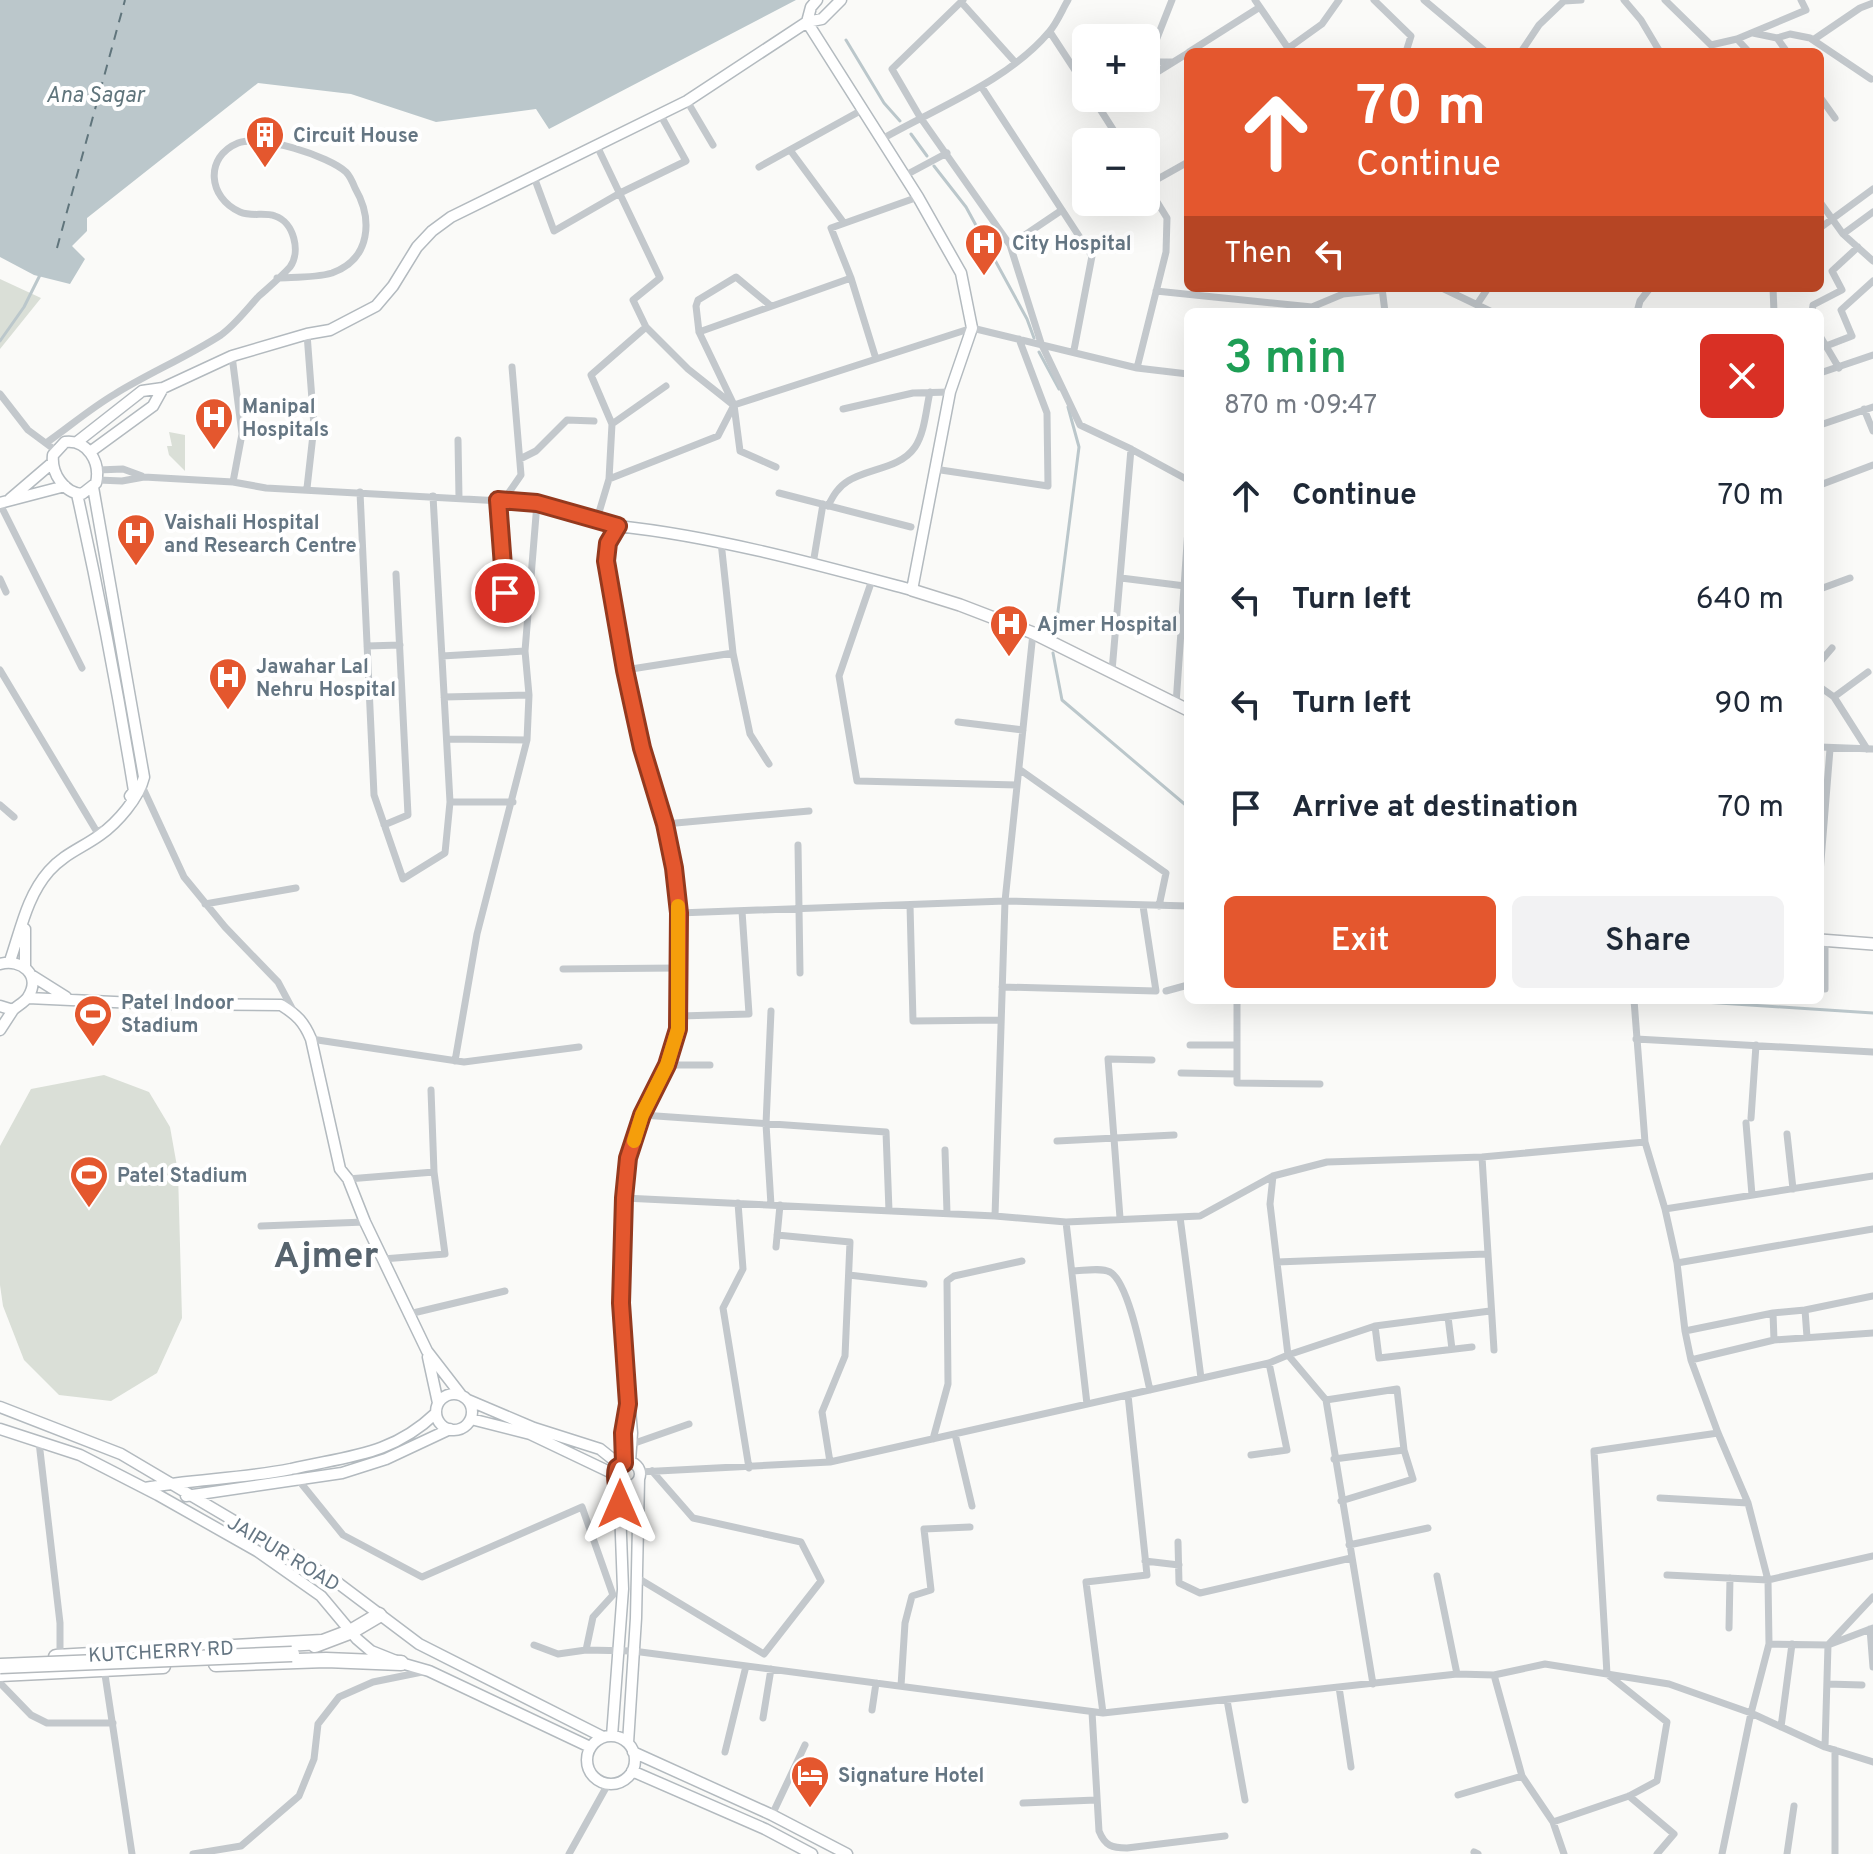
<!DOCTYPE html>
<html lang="en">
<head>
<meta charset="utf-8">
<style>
	:root { --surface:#fff; --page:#f2f2f3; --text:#1f2937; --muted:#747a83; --accent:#e4572e }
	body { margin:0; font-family:Overpass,sans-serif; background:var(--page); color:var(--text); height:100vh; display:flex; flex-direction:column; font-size:30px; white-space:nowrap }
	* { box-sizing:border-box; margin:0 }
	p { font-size:26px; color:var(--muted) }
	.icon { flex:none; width:44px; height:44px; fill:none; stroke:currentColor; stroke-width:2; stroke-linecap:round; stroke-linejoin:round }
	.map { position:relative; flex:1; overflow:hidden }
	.drawer { position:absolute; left:1184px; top:308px; width:640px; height:696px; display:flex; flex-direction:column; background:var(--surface); border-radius:12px; box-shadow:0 8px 32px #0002 }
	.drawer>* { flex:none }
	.guide { position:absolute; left:1184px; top:48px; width:640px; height:244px; border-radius:12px; box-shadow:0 8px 32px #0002; background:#e4572e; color:#fff; overflow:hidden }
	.buttons { position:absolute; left:1072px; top:24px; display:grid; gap:16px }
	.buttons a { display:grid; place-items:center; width:88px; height:88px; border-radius:12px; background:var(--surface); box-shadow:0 8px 32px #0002; font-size:40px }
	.pin { position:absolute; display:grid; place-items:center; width:68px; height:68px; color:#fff; margin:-34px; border:4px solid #fff; border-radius:50%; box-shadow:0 2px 8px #0007 }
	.me { position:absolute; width:88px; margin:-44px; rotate:0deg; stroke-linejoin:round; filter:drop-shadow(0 0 6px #0008) }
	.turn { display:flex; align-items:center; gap:28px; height:168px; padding:0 40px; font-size:36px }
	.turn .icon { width:104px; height:104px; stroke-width:2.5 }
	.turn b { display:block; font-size:56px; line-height:68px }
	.then { display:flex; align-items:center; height:76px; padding:0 40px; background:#0003; gap:16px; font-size:30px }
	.round { display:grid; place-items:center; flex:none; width:84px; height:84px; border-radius:12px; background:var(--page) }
	.headline { display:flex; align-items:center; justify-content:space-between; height:136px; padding:0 40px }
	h1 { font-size:48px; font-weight:600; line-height:60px; color:#1e9e55 }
	.button { display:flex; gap:16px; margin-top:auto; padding:16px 40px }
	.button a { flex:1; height:92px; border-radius:12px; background:var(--accent); color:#fff; font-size:32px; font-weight:600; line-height:92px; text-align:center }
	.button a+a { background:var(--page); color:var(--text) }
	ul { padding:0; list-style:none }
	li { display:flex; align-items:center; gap:24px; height:104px; padding:0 40px }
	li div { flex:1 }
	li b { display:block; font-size:30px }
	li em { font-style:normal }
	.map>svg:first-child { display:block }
</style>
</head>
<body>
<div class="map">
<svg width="1873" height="1854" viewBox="0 0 1873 1854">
	<rect width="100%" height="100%" fill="#fafaf8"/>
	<path fill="#dadfd7" d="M0,279l41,19 -41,51z
		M169,432l16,3v36l-16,-16 -2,-9h5z
		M104,1075l45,17 21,35 8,45 4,146 -25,55 -46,28 -52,-6 -35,-35 -21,-54 -3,-21v-139l31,-57z"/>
	<path fill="#bbc7cb" d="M0,0h796l-247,129 -13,-20 -100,13 -85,-28 -93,-11 -171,135v13l-15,15 13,13 -15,25 -36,-9 -34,-18z"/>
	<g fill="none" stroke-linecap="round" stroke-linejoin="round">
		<path stroke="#bbc7cb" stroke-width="3" d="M846,40l38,63 16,18
			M911,134l16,22
			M934,166l32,41 61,112 7,19
			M0,341l24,-34 16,-32
			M1039,352l20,37
			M1055,635l24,-188 -11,-40
			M1053,653l9,47 126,107
			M1673,1000l200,13"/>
		<path stroke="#60757c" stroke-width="2" stroke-dasharray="10 8" stroke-linecap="butt" d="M57,248l68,-248"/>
		<defs>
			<path id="secondary" d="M65,442c22,-3 36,20 31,41l-14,11c-18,-1 -31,-21 -29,-39z
				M77,442l65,-51 21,-3 69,-32 75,-22 23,-4 46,-24 17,-20 24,-39 15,-16 19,-14 236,-116 120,-79 15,-3 19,-19
				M90,452l63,-46 10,-18
				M77,494c22,99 41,198 57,297l-4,5
				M10,499l42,-36
				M0,503l65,-17
				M10,961c11,-32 17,-65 39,-90 15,-17 33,-23 51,-36 17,-12 39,-37 44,-58l-51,-290
				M0,964c21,-6 42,11 28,33 -3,5 -11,9 -15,13l-13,-4
				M25,966v-37
				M31,975l35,22
				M28,998l129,6 124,1c16,10 23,17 30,34l29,130 8,10 17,43 62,129 34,44
				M0,1030l13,-20
				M428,1357l10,46
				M436 1412a18 18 0 1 1 36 0a18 18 0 1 1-36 0Z
				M468,1400l66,28 66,21 20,16
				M0,1407l121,47 213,126 85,64 184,93
				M471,1419l59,15 86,41
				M0,1429l80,26 78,40 99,56 64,45 36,43 14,12 30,12 28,8 161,76
				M630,1462l2,-29 -11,-130 3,-105 4,-40 14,-43 25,-50 11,-36 1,-116 -5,-45 -9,-44 -23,-76 -17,-78 -19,-109 2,-18 10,-17c100,11 197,38 294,64l38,-198 22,-64 -11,-55 -43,-76 -111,-175 4,-15 6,-7
				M616 1474a12 12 0 1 1 24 0a12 12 0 1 1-24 0Z
				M624,1463l-1,-30 3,-16
				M145,1488c48,-9 97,-9 146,-19 57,-13 100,-13 145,-56
				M186,1496l156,-23 44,-14 64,-30
				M612,1736l11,-147 -4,-107
				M587 1760a24 24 0 1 1 48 0a24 24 0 1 1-48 0Z
				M628,1743l8,-125 3,-139
				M633,1752l139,63 75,39
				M632,1771l133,58 47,25"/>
			<path id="primary" d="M912,590l48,15 73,28 155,77
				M1820,940l53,4"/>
			<path id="highway" d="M315,1645l37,-14 27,-16
				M56,1657l266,-15
				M216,1664l110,-4 75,3
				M0,1674l163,-8"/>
		</defs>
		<use href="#secondary" stroke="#b3babf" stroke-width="13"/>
		<use href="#primary" stroke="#b5babe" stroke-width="14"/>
		<use href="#highway" stroke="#b4b9bd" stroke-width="17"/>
		<path stroke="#c3c8cc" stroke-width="7" d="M963,0l-71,69 28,48 90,128 31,98 39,82 51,24 57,31
			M1255,0l35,51
			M1374,0l37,36 -5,16
			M1424,0l62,52
			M1624,0l17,20 19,32
			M1665,0l46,45 26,-6 69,-29 -5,-10
			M961,2l54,60
			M1050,32l36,55
			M1753,33l24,5 13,-4 20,4 61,41
			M1777,38l10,14
			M1737,39l12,13
			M1813,40l47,-32 13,-5
			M1189,52l71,-45
			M1283,52l39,-28 17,-24
			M1521,52l18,-27 25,-24 17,-1
			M1148,62h25
			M1146,66l26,-66
			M1146,79l42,-26
			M981,86l111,170 -18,94
			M1820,97l15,21
			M1093,98l28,44
			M687,101l26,44
			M1101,109l17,-11
			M882,139c54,-31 126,-58 167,-107 8,-9 13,-22 19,-32
			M597,146l63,132 -27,22 13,27
			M790,150l54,73
			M759,167l103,-57
			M904,176l43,-23
			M534,177l20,54 66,-38 66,-32 -26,-47
			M1147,185l41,-23
			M1820,202l23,32 30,27
			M1820,228l53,-39
			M1843,234l30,-22
			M1010,245l52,-35
			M851,278l25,81
			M1382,288l3,24
			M1442,288l50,24
			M1773,288l1,24
			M1156,291l156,16 -1,5
			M1478,303l10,-15
			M1312,307l31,-13 38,-4
			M1637,312l3,-11 10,-13
			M1812,312l1,-7 29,-15 -10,-19 26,-24
			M699,332l-3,-26 2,-6 38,-23 35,29
			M307,334l7,92 -7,62
			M1820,336l19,32
			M1826,346l26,-10 -11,-26 32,-29
			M232,356l10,78 -9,48
			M1137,368l29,-116 1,-34 -21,-34
			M1820,373l53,-18
			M0,394l28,36 27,20
			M843,409l70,-16 37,-1
			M1864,409l9,22
			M612,424l54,-38
			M1820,425l53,-18
			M458,440l1,58
			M46,443c23,-16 45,-35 69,-49 34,-21 72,-37 106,-59 14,-10 26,-26 38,-39 10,-9 22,-19 31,-29 11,-15 4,-45 -15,-51 -11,-4 -23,1 -35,-4 -32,-14 -36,-55 -2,-69 22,-9 91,13 108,29 4,4 7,11 9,16 18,31 16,71 -23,85 -17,5 -37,4 -55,5
			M520,459l16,-8 31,-31 27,1
			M776,467l-36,-16 -6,-46 -35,-73 152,-54 -20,-50 87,-31
			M934,469l114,17 -1,-73 -28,-74
			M98,470l25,-1 19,7
			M609,479l109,-43 16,-31 238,-77 165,40 51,6
			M98,480l24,1 22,-4 89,5 33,6 271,15 81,23
			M1820,485l53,-20
			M360,492l14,303 29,84 42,-26 5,-51 -17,-306
			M779,493l132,34
			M498,500l7,93
			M503,501l18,-26 -9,-108
			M0,504l82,164
			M828,506c5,-10 10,-19 20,-25 20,-13 52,-12 67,-34 10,-15 11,-38 15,-55
			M597,519l12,-40 3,-55 -21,-49 55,-48 42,42 44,35
			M721,542l12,111
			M813,564l10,-60
			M1121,578l64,8
			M0,579l6,13
			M872,580l-33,96 18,105 160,4
			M1820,589l30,-11
			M367,646l33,-1
			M442,656l83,-5
			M1820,662l12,-14
			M0,670l97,162 4,-2
			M625,670l108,-17 17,81 19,30
			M1112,671l19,-222
			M1820,687l14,10 33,52
			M444,697l85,-2
			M1834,697l34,-25
			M1176,704l12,-175
			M958,722l65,8
			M447,739l80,1
			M1820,747l53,2
			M1019,769l147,104 -7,33
			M142,786l42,91 41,50 53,55 16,30
			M450,802h63
			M0,805l14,12
			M665,824l144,-13
			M384,825l24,-10 -12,-241
			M798,845l2,128
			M1820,873l10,-124
			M205,904l91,-16
			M910,905l3,116 88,-1
			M679,913l326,-12 183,5
			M1825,941v48
			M563,969l116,-1
			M1002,987l154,4 -13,-85
			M1166,991l22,-6
			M1237,1000v83l83,1
			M1634,1000l11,142 20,67 12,54 8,68 6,29 27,73 30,70 20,77 1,64 -18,69 -29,141
			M680,1016l69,-2 -7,-103
			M311,1039l153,23 115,-15
			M1636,1039l237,13
			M1190,1045h47
			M455,1061l22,-127 50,-194 2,-45 -4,-44 12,-148
			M667,1065h43
			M1181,1073l56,1
			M431,1090l3,82
			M642,1115l244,17 3,79
			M1751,1118l5,-73
			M1746,1123l6,72
			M1787,1134l6,55
			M1057,1141l117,-6
			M945,1150l2,63
			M1482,1157l12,193
			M348,1179l86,-7 11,82 -62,5
			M624,1198l371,18 71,6 134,-6 73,-40
			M738,1203l5,66 -20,39 26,160
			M771,1205l-5,-81 5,-113
			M1665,1209l208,-33
			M995,1216l10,-315 28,-268
			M1180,1217l21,161
			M1120,1218l-12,-159 44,1
			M1066,1222l21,182
			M261,1226l104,-4
			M777,1235l73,7 -5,114 -23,56 8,50
			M776,1247l4,-42
			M1277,1262l209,-8
			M1677,1263l196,-34
			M1072,1271c11,0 28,-4 38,1 20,11 34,94 40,118
			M849,1275l75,9
			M1805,1310l-32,3 1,27 99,-7
			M409,1314l96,-23
			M1448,1317l4,32
			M1375,1326l4,32 93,-11
			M1685,1331l88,-18
			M1807,1337l-2,-27 68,-14
			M1691,1360l83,-20
			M1326,1400l47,284
			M955,1434l17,72
			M933,1439l15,-55 -1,-103 7,-5 68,-15
			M39,1442l21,181v35
			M632,1444l57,-20
			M1251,1455l36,-5 -18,-87
			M1334,1459l70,-9
			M639,1472l191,-10 439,-99 19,-8 -18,-151 3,-28 54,-14 155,-5 163,-15
			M296,1477l47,58 79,42 160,-70 31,88 -20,22 -7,33 -28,4 -24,-9
			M1660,1498l88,5
			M1341,1501l72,-22 -9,-29 -7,-61 -71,11 -38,-45 87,-29 115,-15
			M1178,1542l1,41 21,10 151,-35
			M1349,1545l79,-17
			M1145,1561l34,4
			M1667,1575l101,5 105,-24
			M1437,1576l20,98
			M636,1577l128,77 57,-73 -20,-39 -108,-24 -41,-47
			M1729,1628l1,-50
			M1870,1629l3,38
			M1769,1644l59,1 45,-17
			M586,1650l47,1 470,62 354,-39 37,1 51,-11 124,20 82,29 74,34 48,15
			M104,1668l28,186
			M1494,1675l28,101 31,46 76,-26 28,-15 10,-59 -60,-48 -13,-223 124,-18
			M0,1683l31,32 16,8h66
			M1827,1684l35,1
			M901,1686l4,-63 7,-27 19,-6 -7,-61 46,-2
			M1339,1687l12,80
			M1227,1700l18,100
			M872,1710l4,-27
			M1092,1712l7,119c6,15 13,17 28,17l98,-12
			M1103,1713l-17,-131 61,-7 -19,-180
			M763,1718l8,-49
			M1781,1727l11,-83
			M1825,1747l3,-102 45,-48
			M1835,1750v104
			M725,1752l21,-86
			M1458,1795l64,-19
			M1629,1796l45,38 -17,20
			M1023,1803l73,-3
			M772,1815l33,-70
			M1553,1822l11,32
			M1474,1852l4,2
			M193,1854l48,-8 58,-50 15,-37 4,-35 21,-27 34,-15 54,-11
			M569,1854l39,-70
			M1787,1854l7,-48"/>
		<use href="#secondary" stroke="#fff" stroke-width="10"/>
		<use href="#primary" stroke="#fff" stroke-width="11"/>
		<use href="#highway" stroke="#fff" stroke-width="14"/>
		<defs>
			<path id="highway-bridge" d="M0,1666l292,-12"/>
		</defs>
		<use href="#highway-bridge" stroke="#b4b9bd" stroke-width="17" stroke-linecap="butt"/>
		<use href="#highway-bridge" stroke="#fff" stroke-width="14"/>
	</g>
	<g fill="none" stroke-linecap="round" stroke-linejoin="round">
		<defs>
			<path id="route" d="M505,593l-7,-93 39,3 81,23 -10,17 -2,18 19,109 17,78 23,76 9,44 5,45 -1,116 -11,36 -25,50 -14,43 -4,40 -3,105 7,101 -5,29 1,30 -7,5c-3,10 2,24 3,36"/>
		</defs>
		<use href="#route" stroke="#94391e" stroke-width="20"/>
		<use href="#route" stroke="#e4572e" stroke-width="14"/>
		<path stroke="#f59e0b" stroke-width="14" d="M634,1141l8,-26 25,-50 11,-36v-123"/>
	</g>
	<defs>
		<symbol id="building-pin" viewBox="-11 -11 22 30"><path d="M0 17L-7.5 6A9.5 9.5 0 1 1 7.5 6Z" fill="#e4572e" stroke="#fff"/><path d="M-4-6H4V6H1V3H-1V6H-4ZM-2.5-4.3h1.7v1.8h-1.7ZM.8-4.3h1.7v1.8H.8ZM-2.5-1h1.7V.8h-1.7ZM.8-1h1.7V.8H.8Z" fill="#fff"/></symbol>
		<symbol id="hospital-pin" viewBox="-11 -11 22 30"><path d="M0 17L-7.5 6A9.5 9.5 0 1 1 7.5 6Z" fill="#e4572e" stroke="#fff"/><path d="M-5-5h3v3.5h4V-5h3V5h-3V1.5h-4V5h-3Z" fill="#fff"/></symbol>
		<symbol id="stadium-pin" viewBox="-11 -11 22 30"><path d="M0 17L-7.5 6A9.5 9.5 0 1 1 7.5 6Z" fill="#e4572e" stroke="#fff"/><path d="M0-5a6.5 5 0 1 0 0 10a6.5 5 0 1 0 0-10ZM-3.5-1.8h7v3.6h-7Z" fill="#fff"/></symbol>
		<symbol id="hotel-pin" viewBox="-11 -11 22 30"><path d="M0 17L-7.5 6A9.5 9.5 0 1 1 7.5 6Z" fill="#e4572e" stroke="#fff"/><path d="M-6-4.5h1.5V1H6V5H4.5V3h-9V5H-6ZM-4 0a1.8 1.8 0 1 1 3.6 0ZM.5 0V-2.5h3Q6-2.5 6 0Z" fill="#fff"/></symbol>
	</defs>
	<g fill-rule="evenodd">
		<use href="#building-pin" x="243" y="113" width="44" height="60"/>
		<use href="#hospital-pin" x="962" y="221" width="44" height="60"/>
		<use href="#hospital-pin" x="192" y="395" width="44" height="60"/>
		<use href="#hospital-pin" x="114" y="511" width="44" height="60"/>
		<use href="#hospital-pin" x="987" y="602" width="44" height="60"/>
		<use href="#hospital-pin" x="206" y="655" width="44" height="60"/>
		<use href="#stadium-pin" x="71" y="992" width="44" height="60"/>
		<use href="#stadium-pin" x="67" y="1153" width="44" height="60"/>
		<use href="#hotel-pin" x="788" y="1753" width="44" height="60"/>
	</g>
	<g text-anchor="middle" stroke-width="8" stroke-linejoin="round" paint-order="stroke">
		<g font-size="20" font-weight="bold" fill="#657683" stroke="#fff" text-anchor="start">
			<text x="293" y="142">Circuit House</text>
			<text x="1012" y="250">City Hospital</text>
			<text x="242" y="413">Manipal<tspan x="242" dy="23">Hospitals</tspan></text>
			<text x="164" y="529">Vaishali Hospital<tspan x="164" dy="23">and Research Centre</tspan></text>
			<text x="1037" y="631">Ajmer Hospital</text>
			<text x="256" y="673">Jawahar Lal<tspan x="256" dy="23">Nehru Hospital</tspan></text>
			<text x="121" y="1009">Patel Indoor<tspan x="121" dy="23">Stadium</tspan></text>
			<text x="117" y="1182">Patel Stadium</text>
			<text x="838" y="1782">Signature Hotel</text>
		</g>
		<g font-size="20" fill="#657683" stroke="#fff">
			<text transform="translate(284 1553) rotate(31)" y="7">JAIPUR ROAD</text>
			<text transform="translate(161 1651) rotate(-3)" y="7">KUTCHERRY RD</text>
		</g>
		<g font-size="22" font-style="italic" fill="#60757c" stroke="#fff">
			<text x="95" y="102">Ana Sagar</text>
		</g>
		<g font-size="36" font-weight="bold" fill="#57646e" stroke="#fff">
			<text x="326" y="1267">Ajmer</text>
		</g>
	</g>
</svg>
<div class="buttons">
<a>+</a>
<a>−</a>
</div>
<div class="pin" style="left:505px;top:593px;background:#d93025"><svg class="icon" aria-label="arrive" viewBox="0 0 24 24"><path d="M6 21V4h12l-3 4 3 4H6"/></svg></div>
<svg class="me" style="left:620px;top:1504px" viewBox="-20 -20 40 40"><path d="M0-17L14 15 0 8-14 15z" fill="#e4572e" stroke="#fff" stroke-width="4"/></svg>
<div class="guide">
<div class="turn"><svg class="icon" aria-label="ahead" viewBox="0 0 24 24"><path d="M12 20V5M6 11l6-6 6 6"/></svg><div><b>70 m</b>Continue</div></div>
<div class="then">Then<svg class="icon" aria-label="left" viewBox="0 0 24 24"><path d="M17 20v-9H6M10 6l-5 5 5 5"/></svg></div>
</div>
<section class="drawer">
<div class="headline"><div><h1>3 min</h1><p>870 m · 09:47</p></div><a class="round" style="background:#d93025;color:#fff"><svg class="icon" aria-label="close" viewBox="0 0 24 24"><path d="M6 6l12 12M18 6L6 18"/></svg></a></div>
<ul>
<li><svg class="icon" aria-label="ahead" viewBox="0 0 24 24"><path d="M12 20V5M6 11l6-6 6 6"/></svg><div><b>Continue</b></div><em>70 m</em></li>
<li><svg class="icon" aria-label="left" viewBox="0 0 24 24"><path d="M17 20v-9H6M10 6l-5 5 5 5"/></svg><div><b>Turn left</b></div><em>640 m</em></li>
<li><svg class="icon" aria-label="left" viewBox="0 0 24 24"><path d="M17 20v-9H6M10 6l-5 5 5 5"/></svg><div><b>Turn left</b></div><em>90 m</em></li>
<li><svg class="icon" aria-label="arrive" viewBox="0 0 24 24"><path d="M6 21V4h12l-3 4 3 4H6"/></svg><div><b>Arrive at destination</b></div><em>70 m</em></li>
</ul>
<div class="button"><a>Exit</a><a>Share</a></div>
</section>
</div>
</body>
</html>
